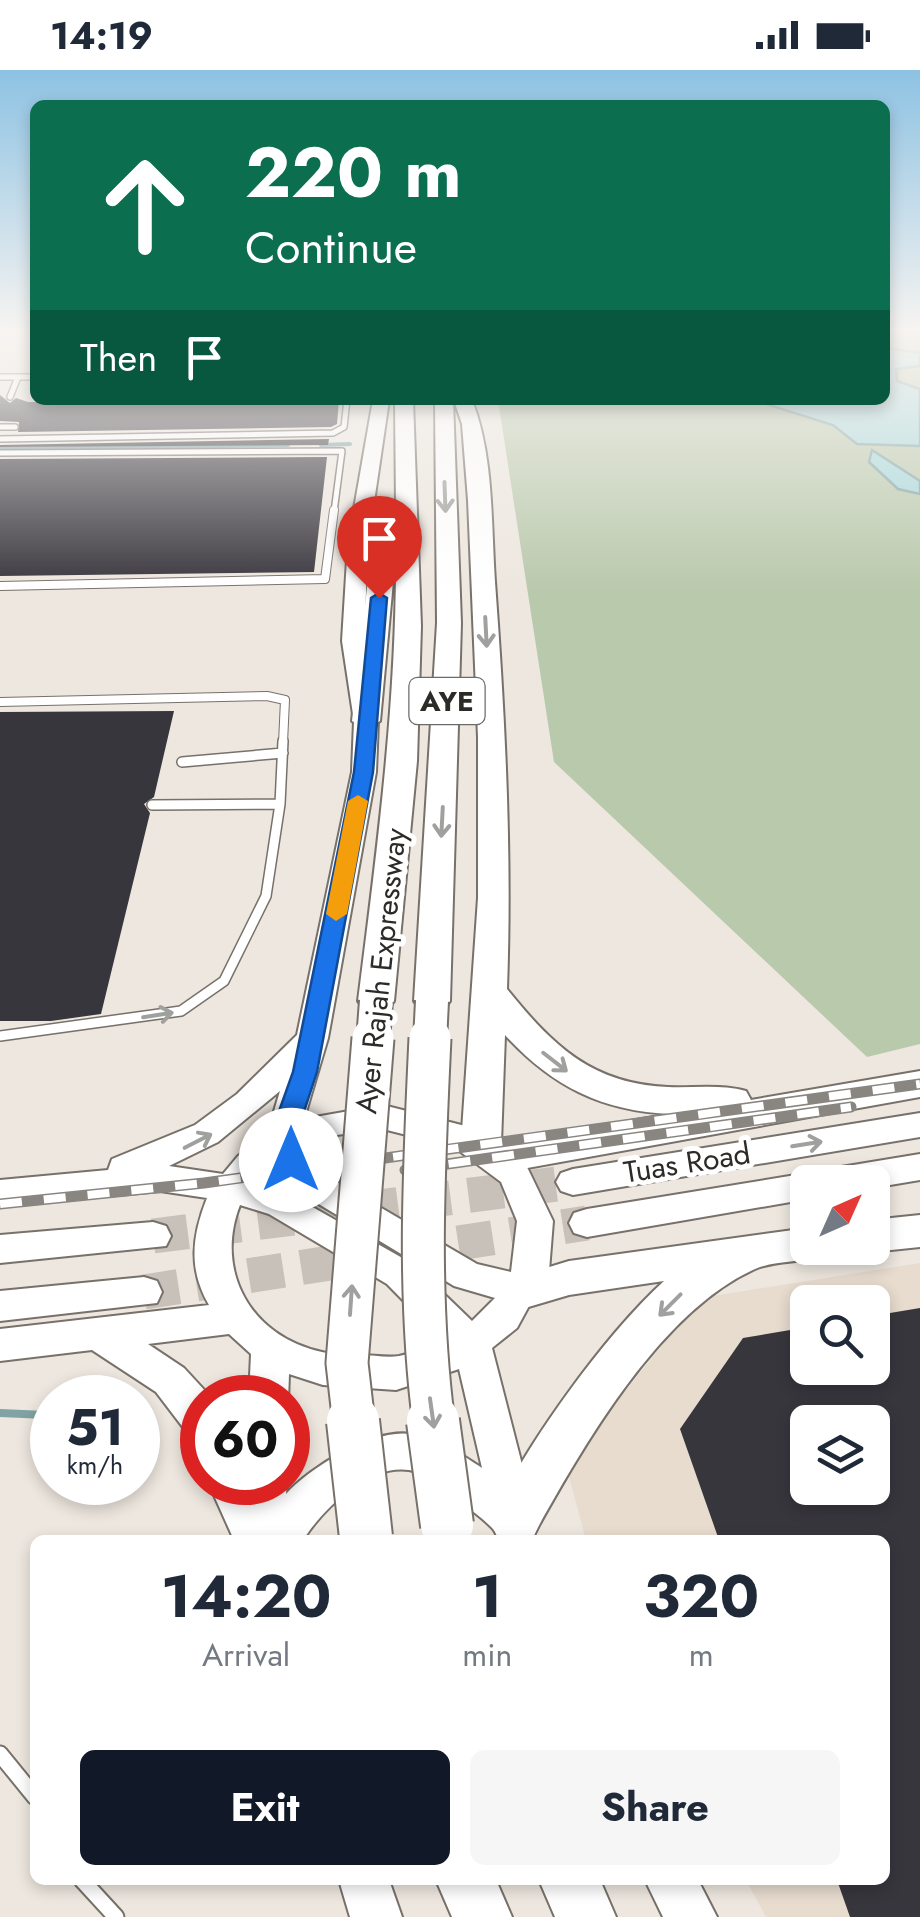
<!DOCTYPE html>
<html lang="en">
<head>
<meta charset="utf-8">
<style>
	:root { --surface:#fff; --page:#f6f6f7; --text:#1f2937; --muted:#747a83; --accent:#111827 }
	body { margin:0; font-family:Jost,sans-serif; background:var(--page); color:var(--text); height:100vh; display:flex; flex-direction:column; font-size:38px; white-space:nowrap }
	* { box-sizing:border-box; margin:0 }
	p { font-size:32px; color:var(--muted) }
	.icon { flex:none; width:55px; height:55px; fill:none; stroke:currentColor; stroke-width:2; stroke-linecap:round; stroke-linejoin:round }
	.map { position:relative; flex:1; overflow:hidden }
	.sheet { position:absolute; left:30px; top:1465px; width:860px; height:350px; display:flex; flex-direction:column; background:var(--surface); border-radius:15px; box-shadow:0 5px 15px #0003 }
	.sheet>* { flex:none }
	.hud { position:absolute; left:30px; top:30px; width:860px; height:305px; border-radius:15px; box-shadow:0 5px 15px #0003; background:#0b6e4f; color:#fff; overflow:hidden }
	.needle { width:65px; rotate:45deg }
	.fabs { position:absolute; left:790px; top:1095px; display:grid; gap:20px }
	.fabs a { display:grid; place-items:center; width:100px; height:100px; border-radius:15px; background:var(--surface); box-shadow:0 5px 15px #0003; font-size:50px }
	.speed { position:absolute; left:30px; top:1305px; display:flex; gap:20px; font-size:50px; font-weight:700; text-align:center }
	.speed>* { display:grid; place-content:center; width:130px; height:130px; border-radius:50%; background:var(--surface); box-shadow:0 5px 15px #0003; line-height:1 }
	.speed small { font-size:25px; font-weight:400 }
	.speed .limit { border:15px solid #d22; background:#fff; color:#111 }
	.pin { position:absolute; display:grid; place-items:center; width:85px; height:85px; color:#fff; margin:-102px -42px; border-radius:50% 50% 50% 0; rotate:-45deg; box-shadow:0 0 10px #0007 }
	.pin .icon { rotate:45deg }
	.me { position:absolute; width:110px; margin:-55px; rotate:0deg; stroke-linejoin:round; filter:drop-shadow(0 0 8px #0008) }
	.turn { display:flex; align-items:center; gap:35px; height:210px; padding:0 50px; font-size:45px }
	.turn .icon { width:130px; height:130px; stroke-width:2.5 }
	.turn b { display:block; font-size:70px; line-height:85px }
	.then { display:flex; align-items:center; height:95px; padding:0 50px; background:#0003; gap:20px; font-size:38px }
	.eta { display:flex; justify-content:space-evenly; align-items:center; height:170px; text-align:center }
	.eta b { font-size:60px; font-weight:700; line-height:70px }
	.button { display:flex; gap:20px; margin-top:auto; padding:20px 50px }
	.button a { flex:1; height:115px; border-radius:15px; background:var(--accent); color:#fff; font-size:40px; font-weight:700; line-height:115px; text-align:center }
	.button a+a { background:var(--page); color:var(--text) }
	.status { display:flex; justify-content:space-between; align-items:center; height:70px; padding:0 50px; background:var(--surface); direction:ltr }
	.status svg { height:28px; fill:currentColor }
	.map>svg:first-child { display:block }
</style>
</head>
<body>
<div class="status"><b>14:19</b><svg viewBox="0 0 49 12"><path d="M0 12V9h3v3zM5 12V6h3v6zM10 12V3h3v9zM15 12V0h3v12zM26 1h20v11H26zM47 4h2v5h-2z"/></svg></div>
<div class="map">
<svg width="920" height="1847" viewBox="0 0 920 1847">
	<rect width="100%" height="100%" fill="#ede7df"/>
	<path fill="#e7dcce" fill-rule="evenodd" d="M920,1193v654h-154l-20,-37h139v-340h-299l-20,-75 134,-167zM808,1232h64v66h-64zM808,1352h64v66h-64z"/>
	<path fill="#b9c9ac" d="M885,262h35v712l-53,13 -313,-295 -56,-362h387z"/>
	<path fill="#a5d7db" stroke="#81a3a5" stroke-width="2.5" d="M885,278l35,5v13l-24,3 1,12 23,8v57l-63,-2 -24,-19 -80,-25h132z
		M872,380l48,31v13l-22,-5 -29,-27z"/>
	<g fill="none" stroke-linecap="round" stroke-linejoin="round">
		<path stroke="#81a3a5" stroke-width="4" d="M321,375l29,-1
			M0,379l288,-4"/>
		<path stroke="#81a3a5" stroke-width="8" d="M0,1343l46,2"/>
	</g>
	<path fill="#38363d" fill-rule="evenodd" d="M0,325l10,8 6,-5 12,4 311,-2 -2,24 -6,3 -313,5 1,-10 -19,-1z
		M329,369l-1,6 -328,2v-2z
		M327,387l-13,115 -314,4v-117z
		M174,641l-20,86 -10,7 6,9 -49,201 -50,7h-51v-309z
		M920,1238v609h-70l-13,-37h48v-340h-166l-39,-111 63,-91 65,-11v41h64v-52zM808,1352h64v66h-64z"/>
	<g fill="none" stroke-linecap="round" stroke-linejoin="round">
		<path stroke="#c7c1ba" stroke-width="35" stroke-dasharray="35 18" stroke-linecap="butt" d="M153,1166l420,-54
			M144,1222l443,-69"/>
		<defs>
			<path id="lane-far3" d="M0,307h35
				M10,327l8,-20
				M0,357h15
				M0,369l333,-6 11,-6 3,-27
				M0,383l342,-2 -8,61"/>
			<path id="lane-far2" d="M0,516l325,-7 9,-69
				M0,632l267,-6 18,4 -2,43"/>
			<path id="lane-far1" d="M182,692l101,-9
				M152,735l128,-1
				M0,966l181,-25 43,-30 42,-85 14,-92 3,-63"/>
			<path id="lane" d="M0,1684l35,43
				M82,1810l34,37"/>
			<path id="primary" d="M373,330h16l-21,143 -4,98 14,80 -2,51 -48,266 -24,81 79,-14 94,24 49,36 27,56 -4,50 -11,31 -8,2 -13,24 -25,20 46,179 -6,13h-30c-10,-15 -26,-26 -40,-37 -14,-12 -34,-30 -53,-33 -41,-6 -86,39 -106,70h-69l-26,-58h79l-1,12c24,-27 88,-66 125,-60 26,4 50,20 71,34l-23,-99 -63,21 -73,-5 -34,-11 -1,27v-3h-39l2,-44 -22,-20 -81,10 36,24 24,26 2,4h-8v42l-14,-6 -32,-42 -64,-42 -92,11v-32l209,-24c-21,-36 -17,-69 -2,-107l-47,-7 -160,15v-26l108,-10 4,-11 83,-34 42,-31 60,-59 55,-263 2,-51 -12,-80 6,-98zM280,1021l-13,44 -29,21 -15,18 -54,-8 49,-24zM383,1059l71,18 47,35 16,39 -6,51 -34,-8 -164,-96 -12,-21 28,-11zM275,1092l14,24 165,100 41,12 -23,23 -59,-57 -120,-68 -38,-13zM240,1135l29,9 118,70 57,58c-15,4 -30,11 -45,14 -12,2 -26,-1 -38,-1 -13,-1 -27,0 -39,-3 -71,-15 -108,-81 -82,-147z
				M920,1043v24l-347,58 -12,-4 -5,-9 5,-9 12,-4z
				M920,1084v26l-48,8v-6h-64v17l-221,38 -13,-4 -5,-10 5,-10 13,-4 221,-36 7,2 14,-6z
				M153,1152l13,4 5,10 -5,10 -166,17v-28z
				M144,1207l13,4 5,11 -5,11 -157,18v-30z
				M339,1810h50l13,37h-52z
				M645,1810h53l19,37h-54z"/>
			<path id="highway" d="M395,330h18l8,226 -4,135 -23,240 -6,8 -12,4 -12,-4 -6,-8c19,-151 39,-299 38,-452l-16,172 -14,8 -14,-8 18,-160 11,-47 3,-5 12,-1z
				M435,330h18l8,223 -11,378 -6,8 -12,4 -12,-4 -6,-8 23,-378z
				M454,330h18c22,56 19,123 23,182 10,136 17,271 12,407 46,57 85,95 161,98 26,1 53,-3 78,4l5,9 169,-29v26l-421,76 -14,-5 -5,-9 -13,-4 -6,-10 17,-247v-161l-10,-237 -6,-76zM505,965c47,51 96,76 166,79l-170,29z
				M920,1145v32l-48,5 -15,-4h15v-28z
				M808,1158v20h19l-4,8c-22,7 -48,4 -68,13 -96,43 -173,179 -223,269h-34l-8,-16c33,-74 114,-186 174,-241l-95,14 -44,13 -15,-5 -7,-12 7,-12 59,-18z
				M436,1810h60l16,37h-60z
				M539,1810h61l16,37h-61z"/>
		</defs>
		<use href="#lane-far3" stroke="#77716a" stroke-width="8"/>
		<use href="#lane-far2" stroke="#77716a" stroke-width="10"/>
		<use href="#lane-far1" stroke="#77716a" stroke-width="12"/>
		<use href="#lane" stroke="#77716a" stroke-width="19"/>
		<use href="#primary" stroke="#77716a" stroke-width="4"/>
		<use href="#highway" stroke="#77716a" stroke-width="4"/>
		<use href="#lane-far3" stroke="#fff" stroke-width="5"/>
		<use href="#lane-far2" stroke="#fff" stroke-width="8"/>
		<use href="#lane-far1" stroke="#fff" stroke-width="9"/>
		<use href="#lane" stroke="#fff" stroke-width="15"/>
		<use href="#primary" fill="#fff" fill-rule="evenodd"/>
		<use href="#highway" fill="#fff" fill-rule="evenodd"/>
		<defs>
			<path id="rail" d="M405,1100l446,-63
				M0,1134l204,-21 716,-99"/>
		</defs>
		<use href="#rail" stroke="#898580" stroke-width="11"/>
		<use href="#rail" stroke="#fff" stroke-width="8" stroke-dasharray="22" stroke-linecap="butt"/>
		<defs>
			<path id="highway-bridge-far2" d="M373,971l3,-40
				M430,971l2,-40"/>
			<path id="highway-bridge-far1" d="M430,968c-6,129 -13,258 4,386
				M354,1354l-7,-61 26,-325"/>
			<path id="highway-bridge" d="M353,1351l13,116
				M433,1351l14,104"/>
		</defs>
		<use href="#highway-bridge-far2" stroke="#77716a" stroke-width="36" stroke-linecap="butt"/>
		<use href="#highway-bridge-far1" stroke="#77716a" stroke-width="45" stroke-linecap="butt"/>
		<use href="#highway-bridge" stroke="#77716a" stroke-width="56" stroke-linecap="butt"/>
		<use href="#highway-bridge-far2" stroke="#fff" stroke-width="32"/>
		<use href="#highway-bridge-far1" stroke="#fff" stroke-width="41"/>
		<use href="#highway-bridge" stroke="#fff" stroke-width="52"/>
	</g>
	<defs><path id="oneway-shaft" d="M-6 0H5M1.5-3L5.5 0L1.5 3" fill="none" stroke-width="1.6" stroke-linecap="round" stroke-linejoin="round" transform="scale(2.5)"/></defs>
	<g stroke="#a0a09e">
		<use href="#oneway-shaft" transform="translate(445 427) rotate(88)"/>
		<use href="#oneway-shaft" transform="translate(486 562) rotate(87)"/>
		<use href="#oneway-shaft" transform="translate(442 752) rotate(93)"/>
		<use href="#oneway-shaft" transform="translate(158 945) rotate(-9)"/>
		<use href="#oneway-shaft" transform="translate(555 992) rotate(38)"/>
		<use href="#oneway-shaft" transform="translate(198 1071) rotate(-27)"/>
		<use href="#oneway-shaft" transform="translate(807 1074) rotate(-9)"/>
		<use href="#oneway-shaft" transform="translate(351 1230) rotate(-86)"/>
		<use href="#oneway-shaft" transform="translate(670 1235) rotate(135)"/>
		<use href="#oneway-shaft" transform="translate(432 1343) rotate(82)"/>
	</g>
	<linearGradient id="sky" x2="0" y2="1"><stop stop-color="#8dc2e3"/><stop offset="0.5" stop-color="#f7f4f1"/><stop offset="1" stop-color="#f7f4f1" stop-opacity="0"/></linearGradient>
	<rect width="920" height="521" fill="url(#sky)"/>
	<path fill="#1a73e8" stroke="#114b97" stroke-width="2.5" d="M379,523l8,5 -14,174 -56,300 -23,70 10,18 -4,6h-18l-14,-24 25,-70 61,-300 17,-174z"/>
	<path fill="#f59e0b" d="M358,725l10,6 -21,113 -11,7 -10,-7 22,-113z"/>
	<g text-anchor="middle" stroke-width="10" stroke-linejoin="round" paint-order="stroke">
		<rect fill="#fff" stroke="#6c6b68" stroke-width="2.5" x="409.5" y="608" width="75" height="46" rx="8"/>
		<g font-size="28" font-weight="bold" fill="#2d2b28">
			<text x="447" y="641">AYE</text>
		</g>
		<g font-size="30" fill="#2d2b28" stroke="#fff">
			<text transform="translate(381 901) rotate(-84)" y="10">Ayer Rajah Expressway</text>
			<text transform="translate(687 1093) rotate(-9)" y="10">Tuas Road</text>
		</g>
	</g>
</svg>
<div class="fabs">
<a><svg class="needle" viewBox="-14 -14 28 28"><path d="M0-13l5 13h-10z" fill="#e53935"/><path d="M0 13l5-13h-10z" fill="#747a83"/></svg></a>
<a><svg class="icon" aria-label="search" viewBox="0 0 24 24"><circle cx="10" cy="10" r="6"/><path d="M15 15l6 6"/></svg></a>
<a><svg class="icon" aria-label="layers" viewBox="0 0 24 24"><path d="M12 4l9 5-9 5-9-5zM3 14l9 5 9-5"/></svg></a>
</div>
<div class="speed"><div>51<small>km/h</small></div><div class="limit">60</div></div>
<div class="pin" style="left:379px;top:528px;background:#d93025"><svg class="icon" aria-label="arrive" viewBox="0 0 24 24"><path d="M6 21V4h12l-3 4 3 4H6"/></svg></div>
<svg class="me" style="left:291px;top:1090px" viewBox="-20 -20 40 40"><circle r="19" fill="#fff"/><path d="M0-13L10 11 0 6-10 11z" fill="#1a73e8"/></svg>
<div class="hud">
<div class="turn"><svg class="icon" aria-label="ahead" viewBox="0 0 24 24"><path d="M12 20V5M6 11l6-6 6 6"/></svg><div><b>220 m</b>Continue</div></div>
<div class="then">Then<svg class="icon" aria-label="arrive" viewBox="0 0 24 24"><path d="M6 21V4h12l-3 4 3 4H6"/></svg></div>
</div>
<section class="sheet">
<div class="eta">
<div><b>14:20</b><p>Arrival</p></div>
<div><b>1</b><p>min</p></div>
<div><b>320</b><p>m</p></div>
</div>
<div class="button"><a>Exit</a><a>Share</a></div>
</section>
</div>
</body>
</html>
